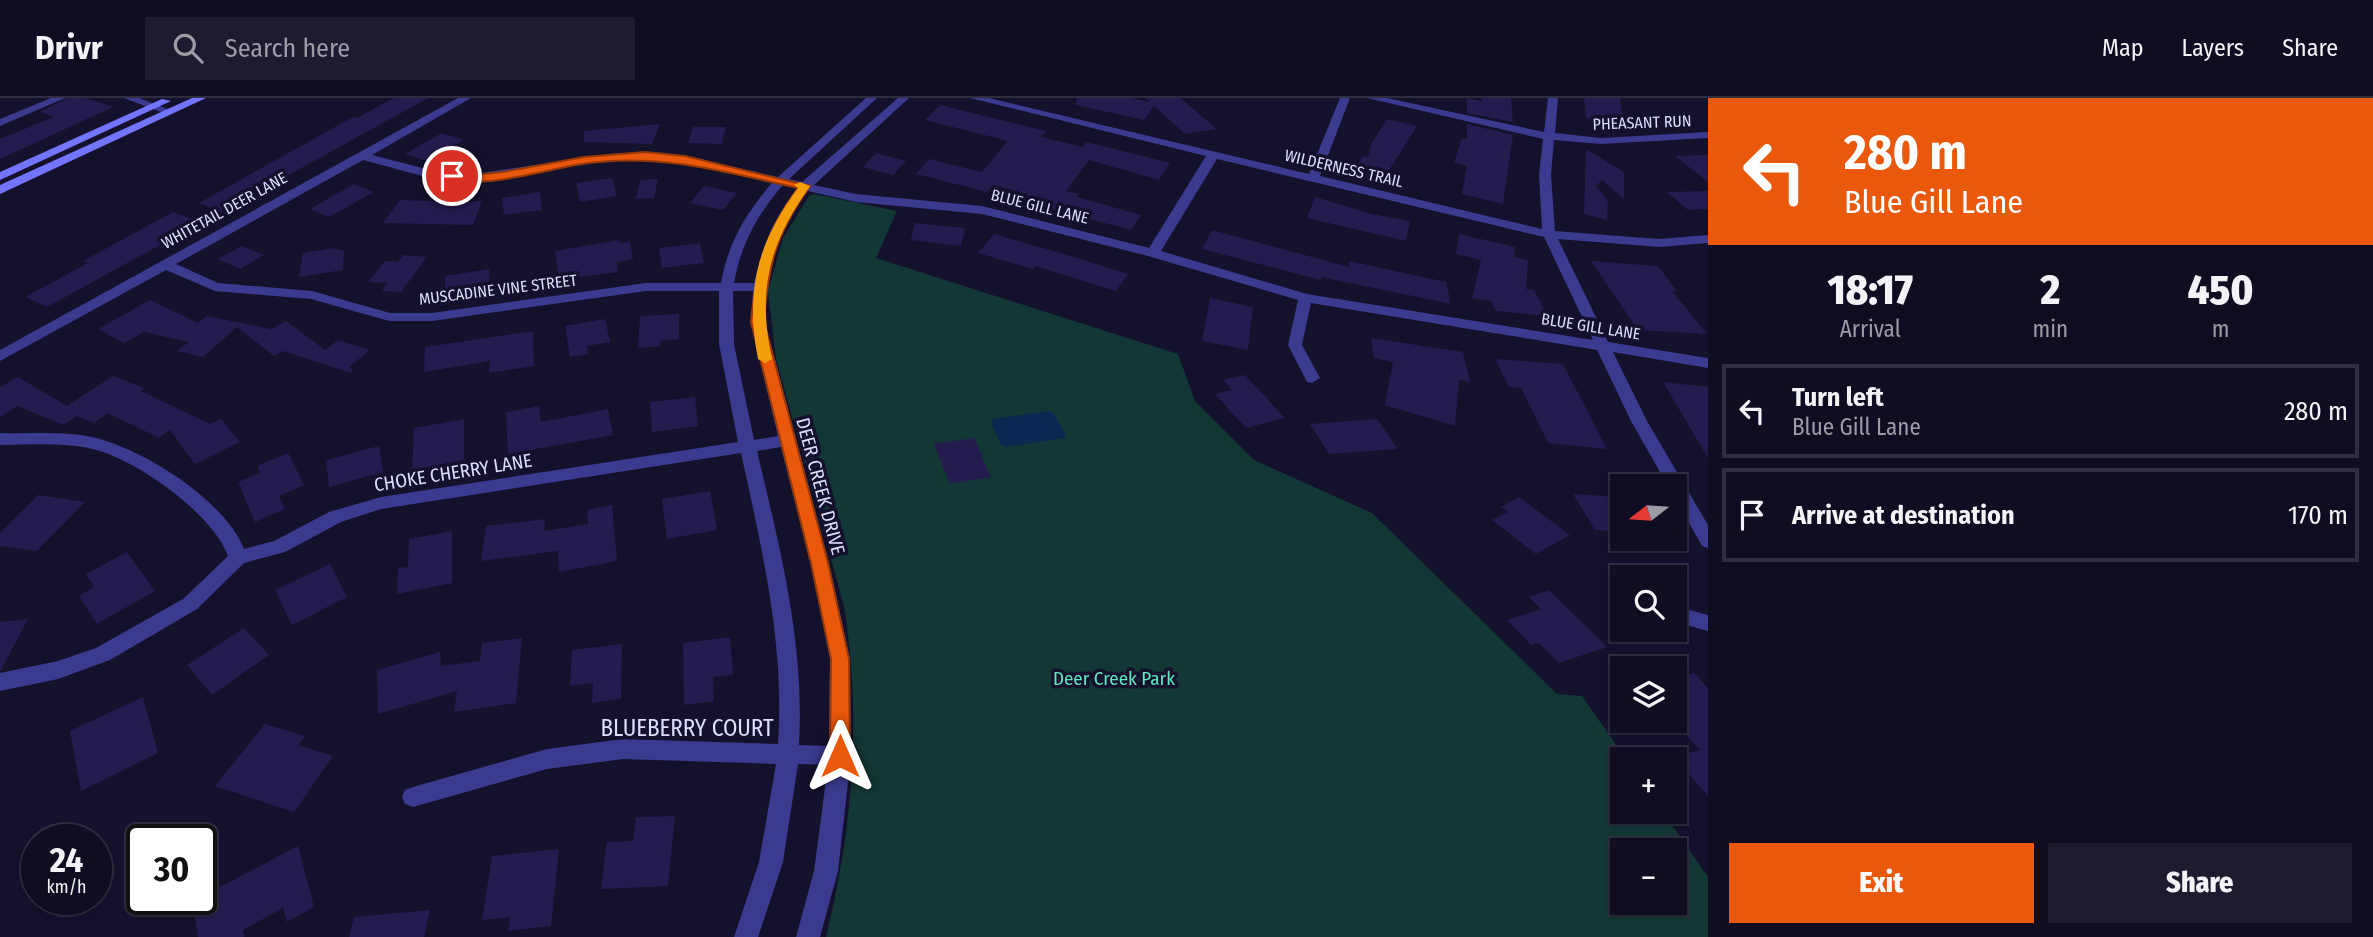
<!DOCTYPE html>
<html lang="en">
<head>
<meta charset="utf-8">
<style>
	:root { --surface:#0f0d22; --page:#1d1b2f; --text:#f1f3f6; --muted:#9b9ca5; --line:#2f2d40; --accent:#ea580c }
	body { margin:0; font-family:"Fira Sans Condensed",sans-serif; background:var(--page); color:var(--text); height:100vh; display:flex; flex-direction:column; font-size:26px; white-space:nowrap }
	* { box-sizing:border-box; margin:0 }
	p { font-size:23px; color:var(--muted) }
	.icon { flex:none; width:38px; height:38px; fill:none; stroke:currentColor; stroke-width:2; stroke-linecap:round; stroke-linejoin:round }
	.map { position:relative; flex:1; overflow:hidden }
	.side { display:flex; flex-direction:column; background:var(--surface); width:665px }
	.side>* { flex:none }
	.guide { background:#ea580c; color:#fff; overflow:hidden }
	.needle { width:46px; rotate:253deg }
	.controls { position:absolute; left:1610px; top:376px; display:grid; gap:14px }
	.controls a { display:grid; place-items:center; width:77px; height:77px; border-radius:0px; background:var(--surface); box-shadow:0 2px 5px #0004,0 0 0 2px var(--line); font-size:35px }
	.speed { position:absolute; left:21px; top:726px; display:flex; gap:14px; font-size:35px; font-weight:700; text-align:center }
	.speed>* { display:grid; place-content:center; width:91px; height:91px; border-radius:50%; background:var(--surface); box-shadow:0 2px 5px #0004,0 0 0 2px var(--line); line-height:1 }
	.speed small { font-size:18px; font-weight:400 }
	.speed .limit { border:4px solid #111; border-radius:10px; background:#fff; color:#111 }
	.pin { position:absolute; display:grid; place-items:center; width:60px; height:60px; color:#fff; margin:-30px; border:4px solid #fff; border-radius:50%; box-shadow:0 2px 7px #0007 }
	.me { position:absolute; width:77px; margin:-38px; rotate:0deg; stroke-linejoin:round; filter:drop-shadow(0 0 5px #0008) }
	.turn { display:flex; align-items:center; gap:24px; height:147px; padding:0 21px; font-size:32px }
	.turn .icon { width:91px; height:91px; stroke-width:2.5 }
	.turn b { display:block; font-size:49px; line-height:60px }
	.eta { display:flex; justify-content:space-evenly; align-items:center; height:119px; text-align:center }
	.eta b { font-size:42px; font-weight:800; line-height:49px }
	.primary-button { display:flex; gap:14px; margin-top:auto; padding:14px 21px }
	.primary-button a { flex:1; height:80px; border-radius:0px; background:var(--accent); color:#fff; font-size:28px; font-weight:800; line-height:80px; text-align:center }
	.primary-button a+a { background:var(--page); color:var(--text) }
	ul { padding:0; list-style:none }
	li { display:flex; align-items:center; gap:21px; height:94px; margin:0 14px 10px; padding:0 7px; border:4px solid var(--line); border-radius:0px }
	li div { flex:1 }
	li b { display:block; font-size:26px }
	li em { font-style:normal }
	header { display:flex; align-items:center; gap:42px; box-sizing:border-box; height:98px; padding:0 35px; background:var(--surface); border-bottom:2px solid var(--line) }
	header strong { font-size:33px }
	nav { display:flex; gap:38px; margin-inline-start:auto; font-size:24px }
	.search { width:490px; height:63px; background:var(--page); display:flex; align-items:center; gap:18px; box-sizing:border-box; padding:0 24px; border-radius:0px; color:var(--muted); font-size:26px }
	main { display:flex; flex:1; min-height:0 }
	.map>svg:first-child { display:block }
</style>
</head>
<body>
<header>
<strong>Drivr</strong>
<div class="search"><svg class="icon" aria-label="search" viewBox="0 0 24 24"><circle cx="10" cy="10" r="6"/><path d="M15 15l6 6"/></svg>Search here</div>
<nav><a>Map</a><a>Layers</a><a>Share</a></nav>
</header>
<main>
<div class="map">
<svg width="1708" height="839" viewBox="0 0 1708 839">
	<rect width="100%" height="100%" fill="#14112d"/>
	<path fill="#133735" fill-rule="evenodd" d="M814,96l83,17 -21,47 302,96 17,47 59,59 118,53 185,181 25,2 44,63 -4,1v52h41l45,65v60h-882c27,-110 36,-219 18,-331l-68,-247 -8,-68 15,-53 26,-42zM1622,752h53v53h-53z"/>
	<path fill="#0b2752" d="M1049,313l4,2 13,22 -2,3 -58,9 -5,-2 -10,-22 2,-4z"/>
	<path fill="#241c4f" d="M67,0h19l27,9 -113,52v-20l54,-22 -14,-5z
		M394,0h34l-206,114 -23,-9 154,-86 4,1z
		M1077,0h53l20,4 -5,-4h35l37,31 -32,5 -31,-28 -10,14 -68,-15z
		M1467,0l15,3v-3h29l2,24 -46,-9z
		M1584,0h36l4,27 -38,-7z
		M940,7l106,26 -5,6 42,10 3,-5 84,21 -11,17 -70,-20 -23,31 13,3 -2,3 64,18 -10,15 -87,-23 3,-4 -21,-5 2,-4 -35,-9 -6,7 -71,-18 13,-15 53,13 26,-31 -83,-21z
		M1387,21l30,7 -33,52 -30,-9 9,-13 5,1 3,-13z
		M660,26l-8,20 -68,-2v-11z
		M1467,26l46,11 -10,69 -41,-10 5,-28 -13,-3 8,-25 5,1z
		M693,29h33l-4,17 -34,-1z
		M442,35l22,7 -37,21 -22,-7z
		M1586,51l38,23v27l-22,-19 -6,6 12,15 -1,19 -23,-6z
		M876,55l30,8 -13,14 -30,-8z
		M1708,57v27l-33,-26z
		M612,80l5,18 -37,6 -4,-19z
		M658,81l-4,19 -18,1 4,-19z
		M354,86l20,8 -45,25 -19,-8z
		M704,88l33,7 -14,17 -33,-7z
		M1708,93v18l-20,1 -21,-18z
		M540,94l2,18 -38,5 -2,-17z
		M1315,99l57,17 38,7 -4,20 -99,-23z
		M400,102l62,2 20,-1 -9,24 -90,-2z
		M173,114l22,8 -18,11 5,2 -135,74 -22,-10 63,-34 -5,-2z
		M915,125l50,5 -4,18 -50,-6z
		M1212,132l137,37v-6l97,21 5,22 -130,-27v3l-119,-31z
		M994,136l67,19 67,21 -12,17 -81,-25 -2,3 -55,-16z
		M1459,136l56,13 -1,10 14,3 -2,29 8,1 14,26 -52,-5 -5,-10 -19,-3 9,-38 -25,-6z
		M619,142l1,3 10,-1 3,17 -16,3 1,10 -59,8 -4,-29z
		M700,145l4,20 -42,5 -3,-20z
		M242,148l22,9 -24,14 -22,-10z
		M333,150l11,3 -1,19 -44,7 4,-24z
		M403,157l24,2 -26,35 -19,-1 5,-8 -19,-1 17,-21 13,1z
		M1591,163l67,5 19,25h-5l35,43 -69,-4z
		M489,171l1,18 -45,7v-18z
		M1210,200l43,9 -5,43 -46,-9z
		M150,202l48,23 9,-7 64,13 15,-8 39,29 13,-10 32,10 -21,17 4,3 -2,3 -68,-22 -9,5 -37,-29 -34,30 -26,-6 12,-9 -45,-10 -20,11 -26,-14z
		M679,216v25l-19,2v5l-22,2 2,-32z
		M605,221l5,23 -23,4 1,8 -18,3 -5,-31z
		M533,233l1,35 -45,7 1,-12 -66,11 1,-25z
		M1371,240l92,14 7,30 -11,-2 -4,46 -70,-21 8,-43 -19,-4z
		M1495,261l68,5 44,85 -59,-6 -27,-55 -12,-1z
		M1245,277l40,43 -39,10 -31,-34 17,-4 -9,-10z
		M113,278l31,12 -3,3 69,33 11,-5 19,23 -45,22 -25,-34 -11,8 -51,-25 -14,10 -17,-7 -14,9 -45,-19 -18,11v-30l18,-10 49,29z
		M1663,284l45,5v71z
		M695,299l3,29 -46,6 -2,-30z
		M539,308l2,16 67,-13 5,26 -105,19 -2,-42z
		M464,321v41l-52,10 2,-42z
		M1377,321l21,30 -69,5 -19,-30z
		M974,340l17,39 -41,7 -16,-40z
		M379,348l4,26 -54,15 -3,-27z
		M288,355l16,32 -25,11 6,13 -30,13 -17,-40 22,-9 -3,-7z
		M710,393l7,39 -50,9 -5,-40z
		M1573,396l49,3v35l-27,-2z
		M38,397l47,7 -48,49 -37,-5v-13z
		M1519,399l51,38 -34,19 -44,-34 16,-8 -7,-5z
		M612,407l5,56 -58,11 -1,-21 -77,10 5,-35 59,-7 -1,12 44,-7 -1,-14z
		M452,433v52l-55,11 1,-26 10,-1 1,-28z
		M127,454l28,39 -58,33 -18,-28 15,-9 -8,-13z
		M330,466l17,33 -55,28 -17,-35z
		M1549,492l58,57 -48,16 -20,-20 -8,2 -24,-25 34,-11 -12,-12z
		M28,521l-27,51h-1v-48z
		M244,530l25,27 -57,40 -25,-30z
		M730,539l3,38 -20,2 1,24 -30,4 -1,-62z
		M522,540l-6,65 -62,9 3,-21 -79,23 -1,-44 63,-18 1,14 39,-5 2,-18z
		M622,546l-1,55 -29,4 1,-20 -23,3 2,-36z
		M1694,575l14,15v108l-34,-39 26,-7 -25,-27v-45z
		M143,599l15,56 -77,38 -11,-60z
		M265,626l40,12 -7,9 35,11 -39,56 -79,-26z
		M675,718l-7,70 -67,3 6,-47 26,-1 3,-24z
		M298,748l16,61 -27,15 -4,-14 -40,22 1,7h-46l-6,-35 9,-2v-3z
		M559,751l-8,77 -43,5 2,-14 -28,3 10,-64z
		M430,812l-6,27h-75l5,-20z"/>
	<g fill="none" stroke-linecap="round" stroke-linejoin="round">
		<path fill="#3a3a8e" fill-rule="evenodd" d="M51,0h14l-65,28v-7z
			M124,0h15l36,14 -9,2z
			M458,0h13l-99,57 58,15 44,4 145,-21 66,3 93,21 88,-79h11l-88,81 13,3 96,-84h11l-95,87 42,9 126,12 167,42 57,-92 -236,-58h19l320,76 31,-76h10l-30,78 222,53 -3,-54 4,-36 -176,-41h20l157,34 4,-34h10l-3,35 46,5 107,-6v6l-107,6 -47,-4 -3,35 4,56 104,8 49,-4v8l-49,4 -101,-8 50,103 100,16v10l-95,-16 34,69 61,104v23l-6,-2 -27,-48v-12h-7l-37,-65 -34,-71 -286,-47 -9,42 18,33 -8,5 -5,-1 -19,-37 10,-45 -150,-44 -166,-42 -126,-12 -48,-11c-32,43 -40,78 -43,131l64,241 21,96 1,97 -13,115 -18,66h-24l18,-66 14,-106 -30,-1 -15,98 -25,75h-24l25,-75 17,-98 -153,-5 -76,10 -134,38 -8,-3 -3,-7 3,-7 8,-3 134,-38 76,-10 155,5c7,-100 -16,-194 -37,-291l-360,56 -40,13 -56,30 -41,11 -47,46 -87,51 -52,19 -58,12v-18l58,-12 38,-13 87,-49 45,-43c-15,-42 -93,-98 -136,-107 -30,-7 -62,-4 -92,-4v-12c30,1 62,-2 92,4 50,11 133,63 152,112l30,-8 55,-29 52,-15 357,-55 -19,-98v-53h-73l-214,30h-43l-78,-22 -96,-8 -49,-21 -166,91v-11zM619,61l66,3 87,21c-26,30 -44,60 -51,100h-75l-214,30h-42l-78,-22 -94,-8 -42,-19 187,-104 67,18 44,4zM1217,61l327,78 49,103 -286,-46 -146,-43zM783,87l14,3c-25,34 -33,54 -43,95h-20c7,-39 23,-68 49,-98zM733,193h20l-2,31 27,114 -24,4 -20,-96zM781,349l30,116 19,96 -1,87 -30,-1c6,-101 -19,-197 -42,-294z
			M1675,508l33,9v16l-33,-9z"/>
		<path fill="#7475ff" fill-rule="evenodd" d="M192,0h14l-206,96v-9z
			M162,1l9,2 -171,79v-8z"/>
	</g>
	<path fill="#ea580c" stroke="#983908" stroke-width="2" d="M645,54l40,4 125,30c-34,48 -42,78 -46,136l64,241 21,96 1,97 -3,6 -7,3 -7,-3 -3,-6 1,-97 -20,-96 -60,-241c5,-54 14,-90 47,-134 -73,-16 -141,-36 -216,-24 -30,4 -111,29 -135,12l5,-3 22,2 29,-3 81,-15z"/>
	<path fill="#f59e0b" d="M800,84l10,4c-41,58 -53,103 -38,173l-7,4 -7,-4c-13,-67 -1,-116 40,-171l-4,-3z"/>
	<g text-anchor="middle" stroke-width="7" stroke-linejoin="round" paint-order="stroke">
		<g font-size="16" fill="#dfddff" stroke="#14112d">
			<text transform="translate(1642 24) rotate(-2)" y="6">PHEASANT RUN</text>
			<text transform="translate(1344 70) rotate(13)" y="6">WILDERNESS TRAIL</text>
			<text transform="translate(1040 108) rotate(14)" y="6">BLUE GILL LANE</text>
			<text transform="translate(224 112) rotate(-29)" y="6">WHITETAIL DEER LANE</text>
			<text transform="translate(498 191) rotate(-7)" y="6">MUSCADINE VINE STREET</text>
			<text transform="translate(1591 228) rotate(9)" y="6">BLUE GILL LANE</text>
		</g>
		<g font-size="19" fill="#dfddff" stroke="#14112d">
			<text transform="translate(453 374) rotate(-9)" y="7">CHOKE CHERRY LANE</text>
			<text transform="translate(821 388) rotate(75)" y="7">DEER CREEK DRIVE</text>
		</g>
		<g font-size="19" fill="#62e5c0" stroke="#14112d">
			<text x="1114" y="587">Deer Creek Park</text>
		</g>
		<g font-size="23" fill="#dfddff" stroke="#14112d">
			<text x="687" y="638">BLUEBERRY COURT</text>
		</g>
	</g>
</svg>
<div class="controls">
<a><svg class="needle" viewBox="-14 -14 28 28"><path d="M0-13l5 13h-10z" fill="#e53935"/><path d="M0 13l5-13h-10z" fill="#9b9ca5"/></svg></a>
<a><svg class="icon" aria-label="search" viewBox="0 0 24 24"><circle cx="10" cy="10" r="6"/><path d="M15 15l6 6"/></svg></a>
<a><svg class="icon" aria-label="layers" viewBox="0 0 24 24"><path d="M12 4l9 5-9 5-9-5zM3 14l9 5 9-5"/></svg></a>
<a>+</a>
<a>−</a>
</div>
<div class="speed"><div>24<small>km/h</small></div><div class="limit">30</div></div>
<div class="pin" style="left:452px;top:78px;background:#d93025"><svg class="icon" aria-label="arrive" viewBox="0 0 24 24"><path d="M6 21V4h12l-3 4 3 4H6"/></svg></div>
<svg class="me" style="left:840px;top:658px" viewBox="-20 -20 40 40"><path d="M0-17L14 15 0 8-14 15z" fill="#ea580c" stroke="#fff" stroke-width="4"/></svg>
</div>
<section class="side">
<div class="guide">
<div class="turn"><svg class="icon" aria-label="left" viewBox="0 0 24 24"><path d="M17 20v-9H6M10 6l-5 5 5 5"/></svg><div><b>280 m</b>Blue Gill Lane</div></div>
</div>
<div class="eta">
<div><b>18:17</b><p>Arrival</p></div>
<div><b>2</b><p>min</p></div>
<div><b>450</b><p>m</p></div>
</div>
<ul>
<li><svg class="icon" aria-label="left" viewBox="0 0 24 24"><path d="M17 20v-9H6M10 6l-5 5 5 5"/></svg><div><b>Turn left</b><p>Blue Gill Lane</p></div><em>280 m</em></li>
<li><svg class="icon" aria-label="arrive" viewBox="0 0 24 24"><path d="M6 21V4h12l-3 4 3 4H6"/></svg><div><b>Arrive at destination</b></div><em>170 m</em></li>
</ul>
<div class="primary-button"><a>Exit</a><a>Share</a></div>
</section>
</main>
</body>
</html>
